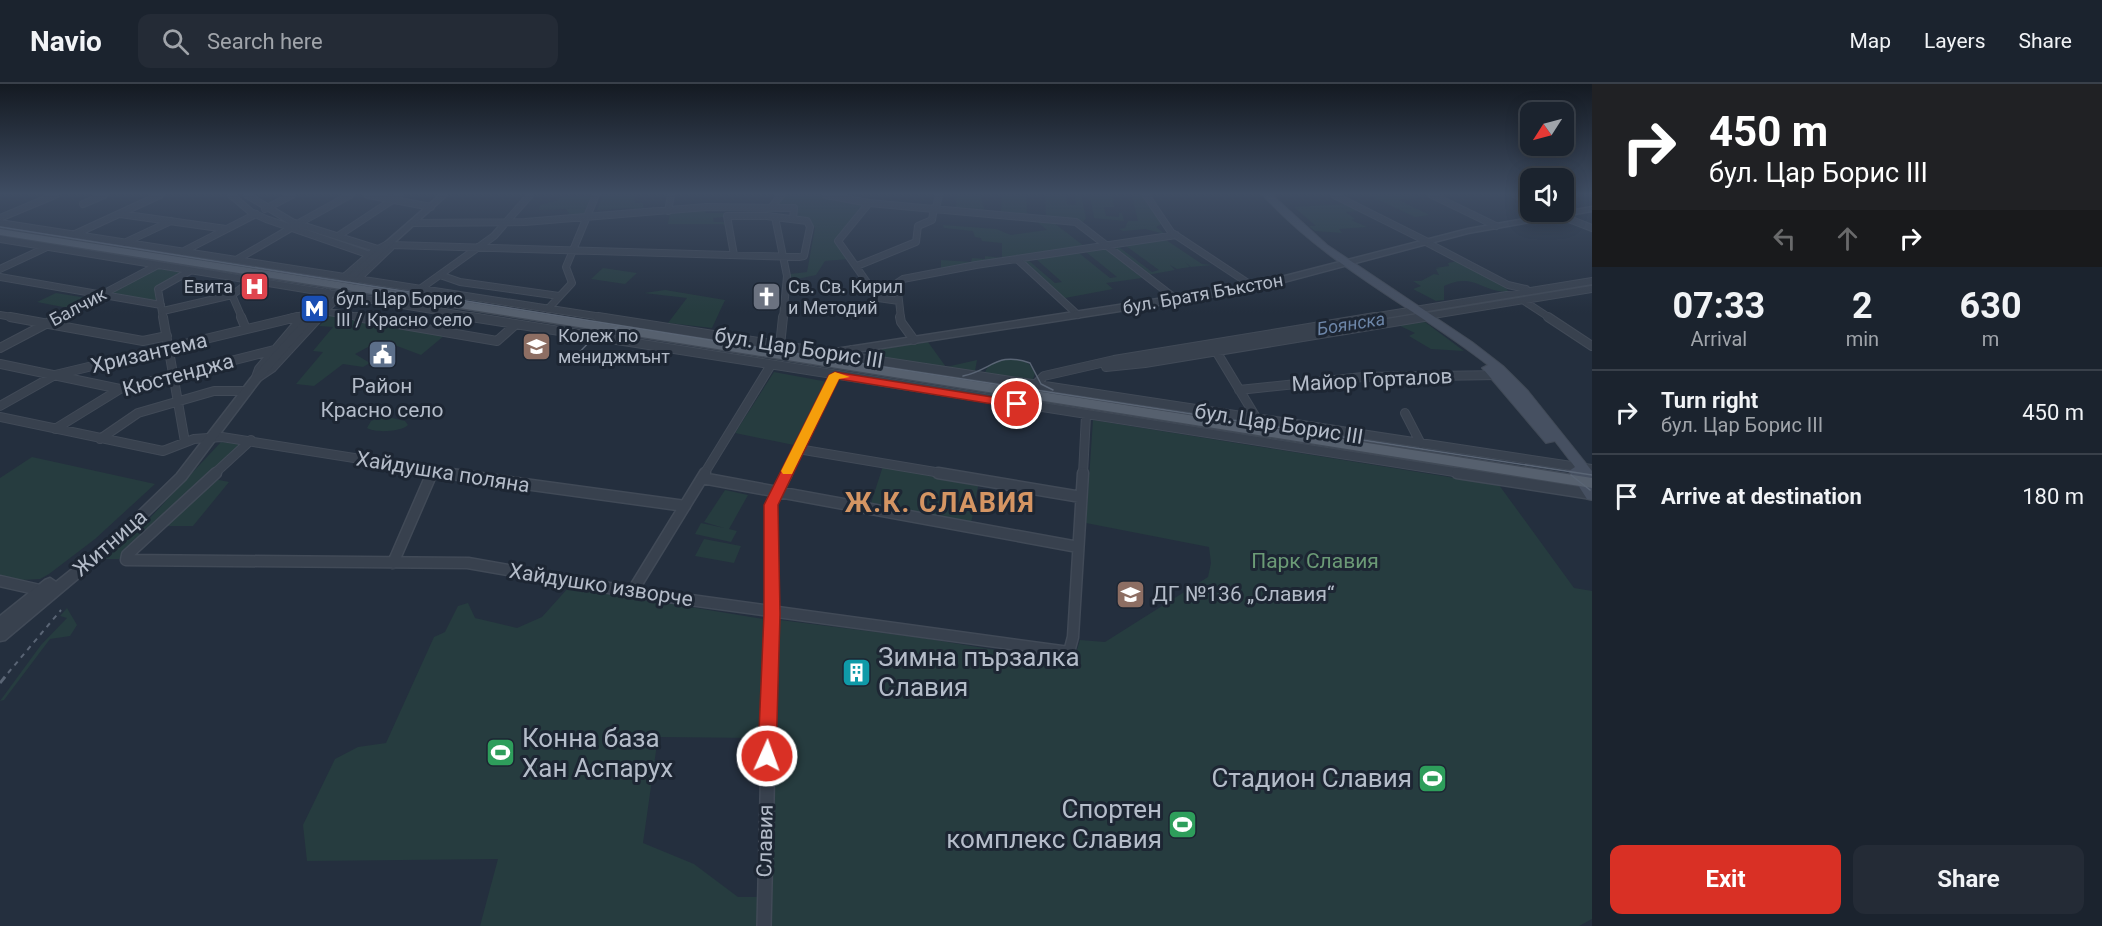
<!DOCTYPE html>
<html lang="en">
<head>
<meta charset="utf-8">
<style>
	:root { --surface:#1b232e; --page:#242b36; --text:#f1f3f6; --muted:#a0a4aa; --line:#39404a; --accent:#d93025 }
	body { margin:0; font-family:Roboto,sans-serif; background:var(--page); color:var(--text); height:100vh; display:flex; flex-direction:column; font-size:22px; white-space:nowrap }
	* { box-sizing:border-box; margin:0 }
	p { font-size:20px; color:var(--muted) }
	.icon { flex:none; width:33px; height:33px; fill:none; stroke:currentColor; stroke-width:2; stroke-linecap:round; stroke-linejoin:round }
	.map { position:relative; flex:1; overflow:hidden }
	.panel { display:flex; flex-direction:column; background:var(--surface); width:510px }
	.panel>* { flex:none }
	.guide { background:#202124; color:#fff; overflow:hidden }
	.needle { width:39px; rotate:234deg }
	.fabs { position:absolute; left:1520px; top:18px; display:grid; gap:12px }
	.fabs a { display:grid; place-items:center; width:54px; height:54px; border-radius:12px; background:var(--surface); box-shadow:0 3px 15px #0003,0 0 0 2px var(--line); font-size:30px }
	.pin { position:absolute; display:grid; place-items:center; width:51px; height:51px; color:#fff; margin:-26px; border:3px solid #fff; border-radius:50%; box-shadow:0 2px 6px #0007 }
	.me { position:absolute; width:66px; margin:-33px; rotate:2deg; stroke-linejoin:round; filter:drop-shadow(0 0 4px #0008) }
	.turn { display:flex; align-items:center; gap:21px; height:126px; padding:0 18px; font-size:27px }
	.turn .icon { width:78px; height:78px; stroke-width:2.5 }
	.turn b { display:block; font-size:42px; line-height:51px }
	.lanes { display:flex; align-items:center; height:57px; padding:0 18px; background:#0003; justify-content:center; gap:30px; direction:ltr }
	.lanes .off { opacity:.35 }
	.eta { display:flex; justify-content:space-evenly; align-items:center; height:102px; text-align:center }
	.eta b { font-size:36px; font-weight:700; line-height:42px }
	.button { display:flex; gap:12px; margin-top:auto; padding:12px 18px }
	.button a { flex:1; height:69px; border-radius:12px; background:var(--accent); color:#fff; font-size:24px; font-weight:700; line-height:69px; text-align:center }
	.button a+a { background:var(--page); color:var(--text) }
	ul { padding:0; list-style:none }
	li { display:flex; align-items:center; gap:18px; height:84px; padding:0 18px; border-top:2px solid var(--line) }
	li div { flex:1 }
	li b { display:block; font-size:22px }
	li em { font-style:normal }
	header { display:flex; align-items:center; gap:36px; box-sizing:border-box; height:84px; padding:0 30px; background:var(--surface); border-bottom:2px solid var(--line) }
	header strong { font-size:28px }
	nav { display:flex; gap:33px; margin-inline-start:auto; font-size:21px }
	.search { width:420px; height:54px; background:var(--page); display:flex; align-items:center; gap:15px; box-sizing:border-box; padding:0 21px; border-radius:12px; color:var(--muted); font-size:22px }
	main { display:flex; flex:1; min-height:0 }
	.map>svg:first-child { display:block }
</style>
</head>
<body>
<header>
<strong>Navio</strong>
<div class="search"><svg class="icon" aria-label="search" viewBox="0 0 24 24"><circle cx="10" cy="10" r="6"/><path d="M15 15l6 6"/></svg>Search here</div>
<nav><a>Map</a><a>Layers</a><a>Share</a></nav>
</header>
<main>
<div class="map">
<svg width="1592" height="842" viewBox="0 0 1592 842">
	<rect width="100%" height="100%" fill="#242f3e"/>
	<path fill="#263c3f" d="M603,111h33l-2,8h9l1,8h-13l-1,-3 -33,2z
		M784,111h37l41,10 -28,37 15,17 -24,2 -9,14 -19,4 -2,3h-7l2,-8 17,-2 8,-44 -5,-7 -15,-3v-3l7,-1 -7,-1v-6l-20,-1z
		M957,111h23l5,16 -29,-3z
		M1002,111h24l1,19 -26,-2z
		M1045,111h21l1,9 9,1 -1,-10h6l5,23 -3,4 -37,-5z
		M1090,111h22l2,12h-10l2,9 13,1v-4h3l2,8 -30,-3z
		M1132,111h13l18,28 -7,4 9,7 -20,-5 -22,2 -4,-2 6,-1 3,-7h10z
		M1368,111h45l6,3 -22,1 32,16 -14,2z
		M561,113h31l-9,19 -17,2 3,-5 -3,-4 -27,1 1,-5 16,-4z
		M1347,120l13,7 -14,1 9,7 -4,1 16,7 -28,2 3,4 -27,-2 -6,-5h7l-22,-19z
		M705,125l1,4h18v4l-11,1 1,4h11l1,6 -3,-4h-55l2,-12z
		M1035,136l19,3 30,23 -143,23v-9l30,2 1,-4 13,1v-3l17,2v-15l-20,-2 -1,-3 -6,-1 -2,-6 -29,-3 -1,-3 53,4 15,6 36,-5z
		M1166,156l36,24 10,1 -21,2 -6,-5 5,5 -13,2 -7,-4 5,5 -28,5 -36,-28h8l33,25 7,-2 -33,-24z
		M1106,165l36,29 -36,5 7,6 -48,9 -43,-37 6,-1 27,23 7,-1 -26,-23 43,-6 31,25 7,-1 -31,-25z
		M1457,177l48,26 4,5c-29,0 -34,-20 -65,-6v14l-8,1 -23,-12 8,-3 -8,-5h8l13,-7 5,1 -3,-6h4l-5,-1 14,-2 -1,-3z
		M154,184l32,5 -30,17 2,13 -52,-9z
		M603,184l34,5 -12,11 -34,-5z
		M665,206l60,10 -13,28 -44,-5 19,-25 -43,-5z
		M56,209l31,5 -19,10 -31,-6z
		M331,230l114,21 -24,20 -40,-15 -26,14 15,9 -7,4 -20,-3 -29,22 -18,-2 27,-32 -10,-1 20,-24 -14,-1z
		M1425,238l39,29 -33,-2 -22,-13 6,-3 -17,-8z
		M928,258l18,25 31,-7 -2,11 -104,-14 -2,-6z
		M1008,275c11,0 23,2 27,14l-3,9 -47,-7c0,-11 13,-15 23,-16z
		M774,288l54,10 -34,63 -59,-12z
		M383,332l22,5 3,4c-7,7 -33,8 -41,3l4,-7z
		M1093,336l406,65 75,103 18,3v328l-13,7h-808l9,-306 143,18 150,25 7,-23 25,2 103,-65 3,-14 -2,-16 -123,-24z
		M221,358l21,2 -123,115h-20l50,-40z
		M32,373l123,27 -60,55 -46,35 -9,5 -19,1 -21,-3v-99z
		M883,382l96,15 -8,43 -101,-18z
		M214,395l15,3 -36,44h-31z
		M725,406l23,5 -19,34 8,2 -6,11 -36,-8 6,-11 23,5 -20,-6z
		M704,455l37,7 -7,17 -39,-7z
		M569,503l194,32 -3,119 -102,-1 -15,106 51,21 44,33h19v29h-277l18,-67 -191,2 -4,-36 32,-66 23,-12 28,-4 48,-106 11,-5 13,-26 10,-3 7,15 42,10 25,-11z
		M67,524l10,17 -7,11 -20,3 -46,61 -4,1 41,-56 26,-27 -7,-2z"/>
	<g fill="none" stroke-linecap="round" stroke-linejoin="round">
		<path stroke="#17263c" stroke-width="1.5" d="M1426,228l154,-26
			M1388,234l30,-4"/>
		<path stroke="#17263c" stroke-width="2" d="M1376,236l22,-3"/>
		<defs>
			<path id="minor-far3" d="M231,111l20,17 15,7 104,36
				M247,111l45,27 86,27
				M368,111l63,12
				M826,111l43,8 207,19 100,77
				M1146,111l25,37 83,55
				M1334,111l94,47
				M1432,111l64,31
				M1516,111l14,7
				M869,119l-31,38 40,57 21,3
				M83,120l21,-9
				M771,124l10,-13
				M936,124l3,-13
				M265,125l27,-14
				M668,127l3,-16
				M1551,128l41,16
				M120,130l106,15
				M775,133l12,59 -4,42
				M0,134l55,-23
				M0,139l608,95
				M299,139l51,-28
				M413,139l112,-1 181,-15 88,1 -1,11
				M73,151l87,-40
				M338,152l62,-41
				M0,155l481,79
				M1426,158l82,43 18,4
				M124,159l47,-22
				M392,161l407,12 5,-1 6,-29 -3,-6 -40,-5h-40l7,39
				M182,168l74,-38
				M1017,175l61,56
				M236,176l55,-32
				M857,182l59,-24 2,-16 14,-6 2,-12
				M0,185l47,-22
				M440,191l20,7 99,14
				M0,193l161,28
				M342,195l32,-28 16,-8
				M420,205l74,-53 36,-41
				M232,211l10,23
				M1524,217l26,17
				M548,225l24,-26 -6,-16 30,-72
				M163,227l69,-16 19,-14
				M323,227l42,7
				M0,231l18,3
				M57,234l99,-52
				M163,234l-5,-29 32,-18
				M290,234l14,-3
				M301,234l27,-26
				M317,234l74,-71 -1,-4
				M901,234l-4,-35 6,-4 73,-14 200,-30
				M1366,234l226,-37
				M1415,234l177,-29"/>
			<path id="minor-far2" d="M10,233l133,24 24,-5
				M163,233l22,125
				M241,233l5,12
				M357,233l140,24 18,-16
				M471,233l996,157
				M598,233l231,36
				M900,233l1,5 13,18
				M1548,233l44,29
				M780,262l3,-29
				M0,264l59,-31
				M852,266l8,8 732,111
				M1216,267l41,68
				M0,280l120,25
				M1106,283l39,-4 279,-46
				M260,292l12,-8 47,-51
				M255,296l4,-11 44,-52
				M1035,301l9,-9 70,-16 261,-43
				M1239,306l124,-13 137,-2
				M0,322l55,-31 242,-58
				M1405,329l16,31
				M0,333l163,34 31,-12 28,-2 233,37
				M55,345l65,-40 154,-39
				M100,355l38,-26 76,-22h33
				M798,365l149,25
				M214,390l37,-34
				M432,390l1,-3
				M704,390l67,-109
				M786,390l49,-99
				M1083,390l3,-59"/>
			<path id="minor-far1" d="M216,389l-89,82 -1,5 342,3 164,29 437,60 4,-15 10,-164
				M444,389l241,33
				M938,389l143,24
				M1457,389l135,21
				M702,394l376,69
				M393,479l39,-90
				M0,497l44,10
				M632,508l73,-119
				M770,589l1,-168 16,-32"/>
			<path id="minor" d="M764,842l6,-254"/>
			<path id="tertiary" d="M440,111h7l-93,84h-6v-4z
				M1592,123v4l-124,22 -214,57 -423,66 -20,8 -5,-3 23,-11 425,-66 214,-55z
				M329,210l3,1v4l-73,83 -74,98 -67,65 -113,95 -5,1v-25l45,-36 5,-2 6,4 54,-43 67,-65 74,-96 75,-83z"/>
			<path id="secondary" d="M1263,111h9l55,50 145,97 31,24 25,25 64,80v29l-5,-1 -18,-28 6,-4 -20,-26 -9,2 -62,-73 -2,-2 6,-3c-74,-58 -162,-100 -225,-170z"/>
			<path id="primary" d="M0,145l1592,249v10l-1592,-253z"/>
		</defs>
		<use href="#minor-far3" stroke="#414a57" stroke-width="8"/>
		<use href="#minor-far2" stroke="#414a57" stroke-width="10"/>
		<use href="#minor-far1" stroke="#414a57" stroke-width="13"/>
		<use href="#minor" stroke="#414a57" stroke-width="16"/>
		<use href="#tertiary" stroke="#414a57" stroke-width="3"/>
		<use href="#secondary" stroke="#414a57" stroke-width="2"/>
		<use href="#primary" stroke="#414a57" stroke-width="3"/>
		<use href="#minor-far3" stroke="#38414e" stroke-width="6"/>
		<use href="#minor-far2" stroke="#38414e" stroke-width="8"/>
		<use href="#minor-far1" stroke="#38414e" stroke-width="10"/>
		<use href="#minor" stroke="#38414e" stroke-width="13"/>
		<use href="#tertiary" fill="#38414e" fill-rule="evenodd"/>
		<use href="#secondary" fill="#465061" fill-rule="evenodd"/>
		<use href="#primary" fill="#56606e" fill-rule="evenodd"/>
		<path stroke="#5a6575" stroke-width="1.5" d="M0,143l799,127 793,121
			M569,279l28,-29 21,-7
			M963,292c29,-6 34,-25 67,-13l11,21 12,6
			M1571,391l19,15"/>
		<path stroke="#5a6575" stroke-width="2" stroke-dasharray="5 5" stroke-linecap="butt" d="M8,589l53,-63"/>
		<path stroke="#5a6575" stroke-width="3" stroke-dasharray="8 8" stroke-linecap="butt" d="M0,599l9,-11"/>
	</g>
	<linearGradient id="sky" x2="0" y2="1"><stop stop-color="#141a22"/><stop offset="0.48" stop-color="#3f4d63"/><stop offset="1" stop-color="#3f4d63" stop-opacity="0"/></linearGradient>
	<rect width="1592" height="229" fill="url(#sky)"/>
	<path fill="#d93025" stroke="#8d1f18" stroke-width="1.5" d="M835,288l182,29 6,3 -6,4 -178,-29 -61,126 2,109 -4,142 -2,6 -7,2 -6,-2 -3,-6 6,-142v-109l65,-130z"/>
	<path fill="#f59e0b" d="M835,288l15,5 -11,2 -47,95h-9l-2,-3 48,-96z"/>
	<defs>
		<symbol id="hospital-square" viewBox="-11 -11 22 22"><rect x="-9" y="-9" width="18" height="18" rx="4" fill="#e0444e" stroke="#1d2633"/><path d="M-5-5h3v3.5h4V-5h3V5h-3V1.5h-4V5h-3Z" fill="#fff"/></symbol>
		<symbol id="church-square" viewBox="-11 -11 22 22"><rect x="-9" y="-9" width="18" height="18" rx="4" fill="#6b7280" stroke="#1d2633"/><path d="M-1.2-6h2.4v3.5h3.3v2.4h-3.3V6h-2.4V-.1h-3.3v-2.4h3.3Z" fill="#fff"/></symbol>
		<symbol id="metro-square" viewBox="-11 -11 22 22"><rect x="-9" y="-9" width="18" height="18" rx="4" fill="#1a4fb4" stroke="#1d2633"/><path d="M-5.5 5V-5H-3L0 0L3-5H5.5V5H3V-.5L0 4L-3-.5V5Z" fill="#fff"/></symbol>
		<symbol id="university-square" viewBox="-11 -11 22 22"><rect x="-9" y="-9" width="18" height="18" rx="4" fill="#8d6e63" stroke="#1d2633"/><path d="M0-5L7-2L0 1L-7-2ZM-4 1L0 2.5L4 1V4Q0 6-4 4Z" fill="#fff"/></symbol>
		<symbol id="civic-square" viewBox="-11 -11 22 22"><rect x="-9" y="-9" width="18" height="18" rx="4" fill="#5c6f8a" stroke="#1d2633"/><path d="M-.6-6.5H3V-4.5H.6V-3L4-1V1h2V6H-6V1h2V-1L-.6-3ZM-1.2 2.5V6h2.4V2.5Z" fill="#fff"/></symbol>
		<symbol id="school-square" viewBox="-11 -11 22 22"><rect x="-9" y="-9" width="18" height="18" rx="4" fill="#8d6e63" stroke="#1d2633"/><path d="M0-5L7-2L0 1L-7-2ZM-4 1L0 2.5L4 1V4Q0 6-4 4Z" fill="#fff"/></symbol>
		<symbol id="building-square" viewBox="-11 -11 22 22"><rect x="-9" y="-9" width="18" height="18" rx="4" fill="#0f9aa8" stroke="#1d2633"/><path d="M-4-6H4V6H1V3H-1V6H-4ZM-2.5-4.3h1.7v1.8h-1.7ZM.8-4.3h1.7v1.8H.8ZM-2.5-1h1.7V.8h-1.7ZM.8-1h1.7V.8H.8Z" fill="#fff"/></symbol>
		<symbol id="stadium-square" viewBox="-11 -11 22 22"><rect x="-9" y="-9" width="18" height="18" rx="4" fill="#2e9e5b" stroke="#1d2633"/><path d="M0-5a6.5 5 0 1 0 0 10a6.5 5 0 1 0 0-10ZM-3.5-1.8h7v3.6h-7Z" fill="#fff"/></symbol>
	</defs>
	<g fill-rule="evenodd">
		<use href="#hospital-square" x="238" y="186" width="33" height="33"/>
		<use href="#church-square" x="750" y="196" width="33" height="33"/>
		<use href="#metro-square" x="298" y="208" width="33" height="33"/>
		<use href="#university-square" x="520" y="246" width="33" height="33"/>
		<use href="#civic-square" x="366" y="254" width="33" height="33"/>
		<use href="#school-square" x="1114" y="494" width="33" height="33"/>
		<use href="#building-square" x="840" y="572" width="33" height="33"/>
		<use href="#stadium-square" x="484" y="652" width="33" height="33"/>
		<use href="#stadium-square" x="1416" y="678" width="33" height="33"/>
		<use href="#stadium-square" x="1166" y="724" width="33" height="33"/>
	</g>
	<g text-anchor="middle" stroke-width="6" stroke-linejoin="round" paint-order="stroke">
		<g font-size="18" fill="#b4bcc9" stroke="#1d2633" text-anchor="start">
			<text x="233" y="209" text-anchor="end">Евита</text>
			<text x="788" y="209">Св. Св. Кирил<tspan x="788" dy="21">и Методий</tspan></text>
			<text x="336" y="221">бул. Цар Борис<tspan x="336" dy="21">III / Красно село</tspan></text>
			<text x="558" y="258">Колеж по<tspan x="558" dy="21">мениджмънт</tspan></text>
		</g>
		<g font-size="18" fill="#b4bcc9" stroke="#1d2633">
			<text transform="translate(1203 210) rotate(-10)" y="6">бул. Братя Бъкстон</text>
			<text transform="translate(78 223) rotate(-28)" y="6">Балчик</text>
		</g>
		<g font-size="18" font-style="italic" fill="#6d86a8" stroke="#1d2633">
			<text transform="translate(1351 240) rotate(-9)" y="6">Боянска</text>
		</g>
		<g font-size="21" fill="#b4bcc9" stroke="#1d2633">
			<text transform="translate(799 264) rotate(9)" y="7">бул. Цар Борис III</text>
			<text transform="translate(149 269) rotate(-13)" y="7">Хризантема</text>
			<text transform="translate(178 291) rotate(-15)" y="7">Кюстенджа</text>
			<text transform="translate(1372 296) rotate(-3)" y="7">Майор Горталов</text>
			<text transform="translate(1279 340) rotate(9)" y="7">бул. Цар Борис III</text>
			<text transform="translate(443 388) rotate(9)" y="7">Хайдушка поляна</text>
			<text transform="translate(110 459) rotate(-41)" y="7">Житница</text>
			<text transform="translate(601 501) rotate(9)" y="7">Хайдушко изворче</text>
			<text transform="translate(765 757) rotate(-89)" y="7">Славия</text>
		</g>
		<g font-size="21" fill="#b4bcc9" stroke="#1d2633">
			<text x="382" y="309">Район<tspan x="382" dy="24">Красно село</tspan></text>
			<text x="1152" y="517" text-anchor="start">ДГ №136 „Славия“</text>
		</g>
		<g font-size="21" fill="#6b9a76" stroke="#1d2633">
			<text x="1315" y="484">Парк Славия</text>
		</g>
		<g font-size="26" fill="#b4bcc9" stroke="#1d2633" text-anchor="start">
			<text x="878" y="582">Зимна пързалка<tspan x="878" dy="30">Славия</tspan></text>
			<text x="522" y="663">Конна база<tspan x="522" dy="30">Хан Аспарух</tspan></text>
			<text x="1412" y="703" text-anchor="end">Стадион Славия</text>
			<text x="1162" y="734" text-anchor="end">Спортен<tspan x="1162" dy="30">комплекс Славия</tspan></text>
		</g>
		<g font-size="27" font-weight="bold" letter-spacing="1.5" fill="#d59563" stroke="#1d2633">
			<text x="940" y="428">Ж.К. СЛАВИЯ</text>
		</g>
	</g>
</svg>
<div class="fabs">
<a><svg class="needle" viewBox="-14 -14 28 28"><path d="M0-13l5 13h-10z" fill="#e53935"/><path d="M0 13l5-13h-10z" fill="#a0a4aa"/></svg></a>
<a><svg class="icon" aria-label="sound" viewBox="0 0 24 24"><path d="M4 9h4l5-4v14l-5-4H4zM17 9q2 3 0 6"/></svg></a>
</div>
<div class="pin" style="left:1017px;top:320px;background:#d93025"><svg class="icon" aria-label="arrive" viewBox="0 0 24 24"><path d="M6 21V4h12l-3 4 3 4H6"/></svg></div>
<svg class="me" style="left:767px;top:672px" viewBox="-20 -20 40 40"><circle r="17" fill="#d93025" stroke="#fff" stroke-width="3"/><path d="M0-11L8 9 0 5-8 9z" fill="#fff"/></svg>
</div>
<section class="panel">
<div class="guide">
<div class="turn"><svg class="icon" aria-label="right" viewBox="0 0 24 24"><path d="M7 20v-9h11M14 6l5 5-5 5"/></svg><div><b>450 m</b>бул. Цар Борис III</div></div>
<div class="lanes"><svg class="icon off" aria-label="left" viewBox="0 0 24 24"><path d="M17 20v-9H6M10 6l-5 5 5 5"/></svg><svg class="icon off" aria-label="ahead" viewBox="0 0 24 24"><path d="M12 20V5M6 11l6-6 6 6"/></svg><svg class="icon" aria-label="right" viewBox="0 0 24 24"><path d="M7 20v-9h11M14 6l5 5-5 5"/></svg></div>
</div>
<div class="eta">
<div><b>07:33</b><p>Arrival</p></div>
<div><b>2</b><p>min</p></div>
<div><b>630</b><p>m</p></div>
</div>
<ul>
<li><svg class="icon" aria-label="right" viewBox="0 0 24 24"><path d="M7 20v-9h11M14 6l5 5-5 5"/></svg><div><b>Turn right</b><p>бул. Цар Борис III</p></div><em>450 m</em></li>
<li><svg class="icon" aria-label="arrive" viewBox="0 0 24 24"><path d="M6 21V4h12l-3 4 3 4H6"/></svg><div><b>Arrive at destination</b></div><em>180 m</em></li>
</ul>
<div class="button"><a>Exit</a><a>Share</a></div>
</section>
</main>
</body>
</html>
